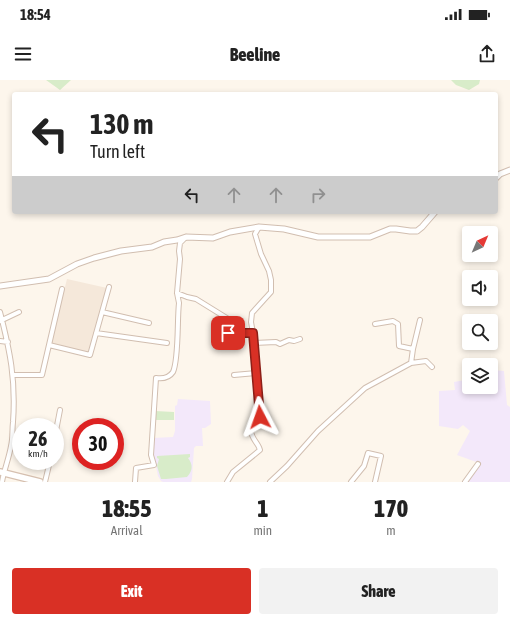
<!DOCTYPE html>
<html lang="en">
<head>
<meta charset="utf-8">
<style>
	:root { --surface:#fff; --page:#f2f2f2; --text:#222; --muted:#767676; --accent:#d93025 }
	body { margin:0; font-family:"Asap Condensed",sans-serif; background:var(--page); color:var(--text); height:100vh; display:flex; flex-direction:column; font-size:15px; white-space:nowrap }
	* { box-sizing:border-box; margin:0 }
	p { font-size:13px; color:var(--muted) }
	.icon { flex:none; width:22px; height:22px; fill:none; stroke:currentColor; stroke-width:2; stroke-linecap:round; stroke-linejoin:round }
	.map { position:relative; height:402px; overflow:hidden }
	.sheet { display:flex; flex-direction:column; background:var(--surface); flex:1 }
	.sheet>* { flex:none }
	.top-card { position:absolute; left:12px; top:12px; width:486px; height:122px; border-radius:4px; box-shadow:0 2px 6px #0003; background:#fff; color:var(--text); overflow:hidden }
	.needle { width:26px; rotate:44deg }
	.tools { position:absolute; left:462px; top:146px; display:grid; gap:8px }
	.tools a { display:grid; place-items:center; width:36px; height:36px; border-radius:4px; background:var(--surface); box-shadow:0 2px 6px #0003; font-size:20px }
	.speed { position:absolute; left:12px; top:338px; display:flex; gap:8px; font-size:20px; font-weight:700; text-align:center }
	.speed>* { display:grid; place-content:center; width:52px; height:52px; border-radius:50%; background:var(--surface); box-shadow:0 2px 6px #0003; line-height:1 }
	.speed small { font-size:10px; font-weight:400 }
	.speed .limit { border:6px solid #d22; background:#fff; color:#111 }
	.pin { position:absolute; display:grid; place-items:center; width:34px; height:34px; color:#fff; margin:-17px; border-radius:8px; box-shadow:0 2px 6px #0006 }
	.me { position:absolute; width:44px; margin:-22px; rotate:356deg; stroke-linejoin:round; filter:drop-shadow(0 0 3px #0008) }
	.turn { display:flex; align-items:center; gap:14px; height:84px; padding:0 12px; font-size:18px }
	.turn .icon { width:52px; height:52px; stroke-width:2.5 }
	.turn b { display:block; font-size:28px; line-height:34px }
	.lanes { display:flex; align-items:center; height:38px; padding:0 12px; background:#0003; justify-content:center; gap:20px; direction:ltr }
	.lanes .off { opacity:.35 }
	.eta { display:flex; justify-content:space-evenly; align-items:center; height:68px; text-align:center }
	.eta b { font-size:24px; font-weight:800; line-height:28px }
	.button { display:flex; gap:8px; margin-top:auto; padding:8px 12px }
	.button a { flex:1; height:46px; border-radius:4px; background:var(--accent); color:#fff; font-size:16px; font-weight:800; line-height:46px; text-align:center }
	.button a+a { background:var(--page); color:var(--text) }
	.status { display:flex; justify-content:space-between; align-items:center; height:28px; padding:0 20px; background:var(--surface); direction:ltr }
	.status svg { height:11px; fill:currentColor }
	header { display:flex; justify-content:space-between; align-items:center; height:52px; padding:0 12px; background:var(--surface); font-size:18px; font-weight:800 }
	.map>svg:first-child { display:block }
</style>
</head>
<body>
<div class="status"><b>18:54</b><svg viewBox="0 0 49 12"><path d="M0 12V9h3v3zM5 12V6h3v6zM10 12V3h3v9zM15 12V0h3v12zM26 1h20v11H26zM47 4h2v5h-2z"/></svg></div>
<header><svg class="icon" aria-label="menu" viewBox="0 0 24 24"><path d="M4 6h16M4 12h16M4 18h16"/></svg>Beeline<svg class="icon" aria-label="share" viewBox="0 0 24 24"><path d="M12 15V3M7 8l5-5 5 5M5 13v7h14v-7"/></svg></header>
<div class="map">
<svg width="510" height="402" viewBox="0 0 510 402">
	<rect width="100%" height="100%" fill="#fdf6ec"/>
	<path fill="#f5e8da" d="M67,199l40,9 -18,65 -38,-9z"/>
	<path fill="#f3e8fa" d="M491,290l13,1 3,34 3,2v75h-44l13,-19 -22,-8 13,-24 -7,-6 -5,4 -19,-3v-35l16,-1 -1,-8 11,-2h4v7h22z
		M178,319l32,2 1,23 -6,4h-3l1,18h-7l-2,2 -2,31 -1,3h-28l-2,-1 -3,-5 -5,-25v-13l20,-1 2,-6v-25l2,-1z"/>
	<path fill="#d8ecc9" d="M46,0h25l-11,10z
		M451,0h29l-1,4 -10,6 -13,-5z
		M155,331l19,1v8h-19z
		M190,374v3l-2,1c5,6 5,13 -1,19l-21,2h-5l-4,-13 2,-7 -2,-1v-2z"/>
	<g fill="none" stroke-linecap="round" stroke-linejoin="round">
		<defs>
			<path id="minor" d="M177,213l10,4 9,2 42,26v8h15
				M0,232c10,39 16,68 13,110 -1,8 0,16 -2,24 -2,12 -7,24 -9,36
				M102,232l47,11
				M0,241l19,-9
				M375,244l18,-3 5,3 1,22 14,3 -2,14
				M96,253l71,10
				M228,253h10
				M0,261l8,1
				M254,263l22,-1 4,2 9,-4 5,1 6,-2
				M49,265l41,10 19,-68
				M413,269l7,-29
				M13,295h29l20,-86
				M234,295l23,-2
				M55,356l5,-26
				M45,402l5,-21
				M135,402l1,-14 18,-3 -3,-10 5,-77c7,1 13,0 17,-6 6,-13 4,-53 6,-69l-2,-10 3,-34 -1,-8 1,-8 6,-6
				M227,402l6,-10 27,-22c-2,-8 -10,-12 -9,-21l7,-7 2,-5 -7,-84 -2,-11 1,-9 19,-21v-12l-2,-9 -8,-17 -6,-20 4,-7
				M270,402l17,-16 31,-35 47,-43 46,-25 15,-2 6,6
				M351,402l13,-16 4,-13 13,3 -6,26
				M465,402l13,-18"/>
			<path id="tertiary" d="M496,98l4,-4 10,-4
				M0,206l49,-7 28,-15 17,-6 27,-7 31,-4 12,-5 13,-2 9,-3 27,1 17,-6 29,-5 25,2 34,8h52l20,-8h6l14,2h7l5,-4 13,-15"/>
			<path id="secondary" d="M0,392l40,10"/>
		</defs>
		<use href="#minor" stroke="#d1beb0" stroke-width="6"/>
		<use href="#tertiary" stroke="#d1beb0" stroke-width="7"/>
		<use href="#secondary" stroke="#d6c0b0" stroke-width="8"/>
		<use href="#minor" stroke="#fff" stroke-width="4"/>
		<use href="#tertiary" stroke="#fff" stroke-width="5"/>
		<use href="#secondary" stroke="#fff" stroke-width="5.5"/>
	</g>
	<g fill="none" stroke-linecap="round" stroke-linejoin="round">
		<defs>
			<path id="route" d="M228,253h25l7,84"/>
		</defs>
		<use href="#route" stroke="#8d1f18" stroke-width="10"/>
		<use href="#route" stroke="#d93025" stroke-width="7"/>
	</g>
</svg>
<div class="tools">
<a><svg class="needle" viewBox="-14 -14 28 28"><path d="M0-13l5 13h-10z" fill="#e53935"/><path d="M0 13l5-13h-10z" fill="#767676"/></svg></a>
<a><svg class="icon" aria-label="sound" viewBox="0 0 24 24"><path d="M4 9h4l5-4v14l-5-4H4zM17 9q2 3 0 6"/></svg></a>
<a><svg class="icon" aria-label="search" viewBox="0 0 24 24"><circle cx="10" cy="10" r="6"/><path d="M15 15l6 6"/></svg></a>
<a><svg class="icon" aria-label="layers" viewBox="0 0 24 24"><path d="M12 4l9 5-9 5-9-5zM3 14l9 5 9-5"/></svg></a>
</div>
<div class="speed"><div>26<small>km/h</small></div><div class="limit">30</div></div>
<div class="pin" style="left:228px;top:253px;background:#d93025"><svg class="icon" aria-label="arrive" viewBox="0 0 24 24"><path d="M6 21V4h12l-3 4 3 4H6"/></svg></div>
<svg class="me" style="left:260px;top:337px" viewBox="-20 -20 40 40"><path d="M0-17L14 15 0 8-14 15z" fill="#d93025" stroke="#fff" stroke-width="4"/></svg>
<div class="top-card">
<div class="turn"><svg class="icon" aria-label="left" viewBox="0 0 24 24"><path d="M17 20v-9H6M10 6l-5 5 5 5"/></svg><div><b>130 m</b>Turn left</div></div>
<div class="lanes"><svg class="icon" aria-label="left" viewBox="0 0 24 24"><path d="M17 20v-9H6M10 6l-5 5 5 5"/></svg><svg class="icon off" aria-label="ahead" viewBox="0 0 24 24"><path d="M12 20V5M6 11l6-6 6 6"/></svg><svg class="icon off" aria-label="ahead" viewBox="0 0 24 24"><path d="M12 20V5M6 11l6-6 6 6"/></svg><svg class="icon off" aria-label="right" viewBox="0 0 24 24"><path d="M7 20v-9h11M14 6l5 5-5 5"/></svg></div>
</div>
</div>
<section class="sheet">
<div class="eta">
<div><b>18:55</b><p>Arrival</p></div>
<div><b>1</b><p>min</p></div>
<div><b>170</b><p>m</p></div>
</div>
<div class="button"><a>Exit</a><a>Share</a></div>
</section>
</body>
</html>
